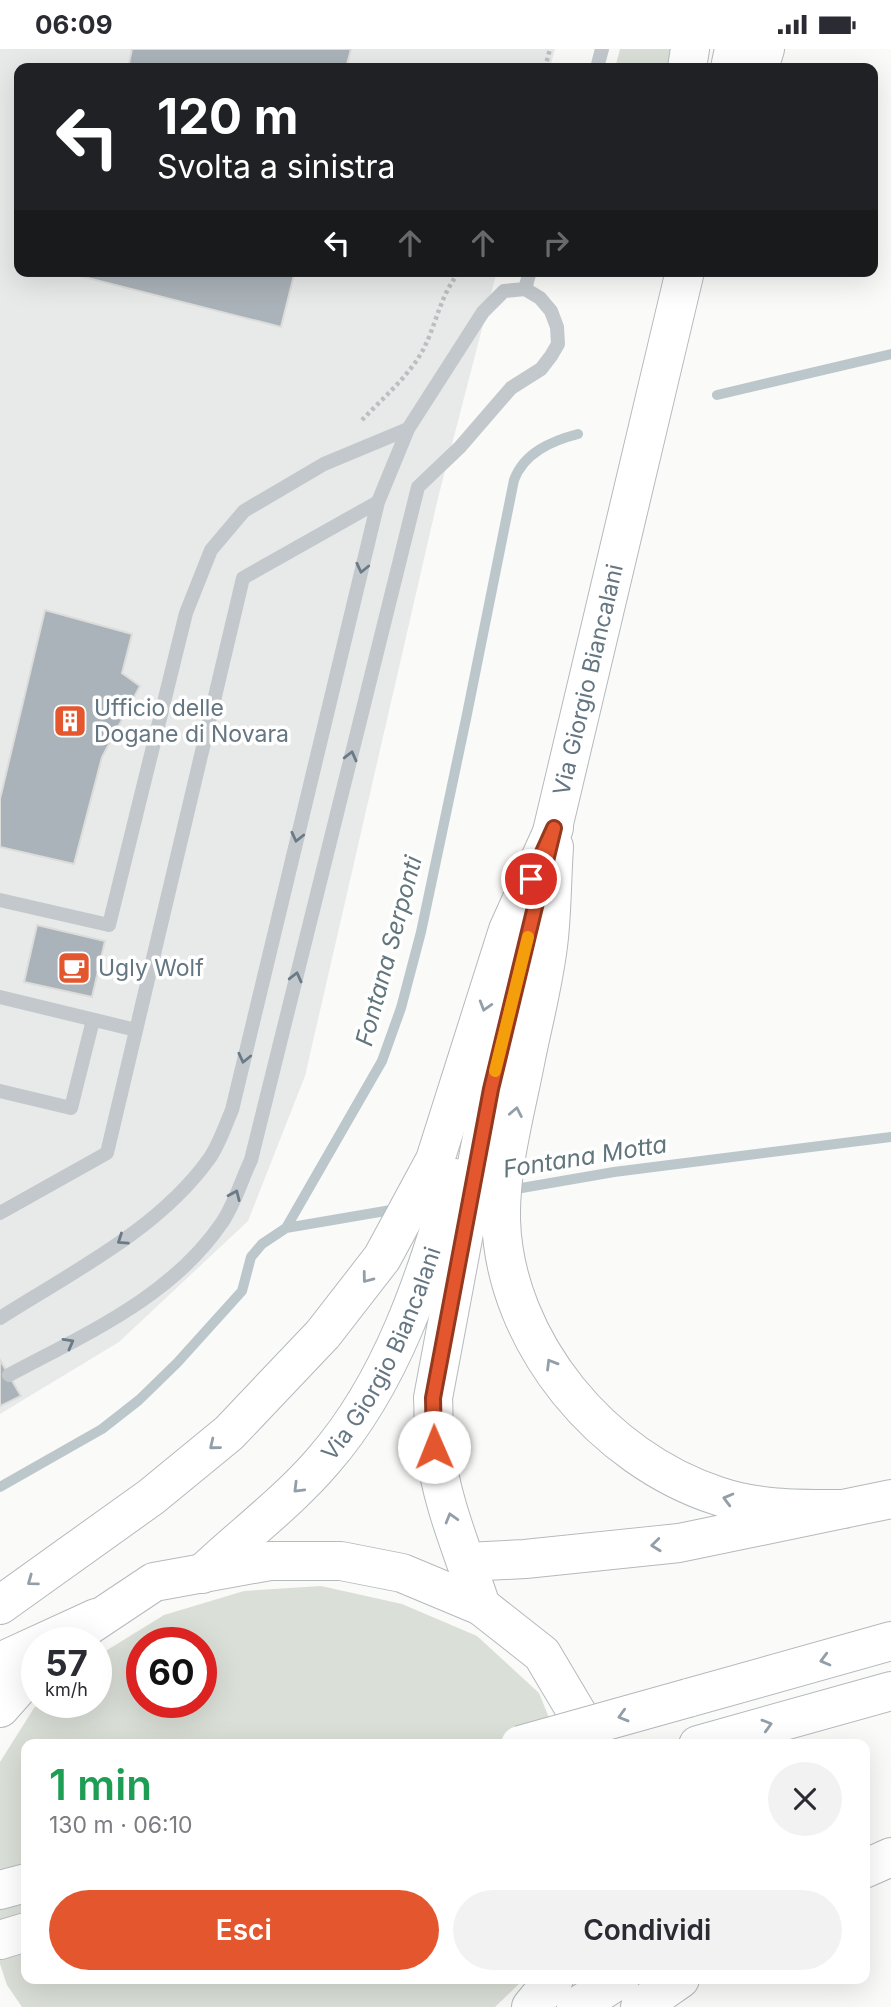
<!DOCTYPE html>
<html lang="it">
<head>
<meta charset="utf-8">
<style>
	:root { --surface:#fff; --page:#f2f2f3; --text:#2b2b33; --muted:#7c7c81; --accent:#e4572e }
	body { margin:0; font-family:Inter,sans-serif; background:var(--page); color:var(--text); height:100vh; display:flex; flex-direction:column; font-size:26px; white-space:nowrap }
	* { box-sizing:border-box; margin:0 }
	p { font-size:23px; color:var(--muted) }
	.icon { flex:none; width:38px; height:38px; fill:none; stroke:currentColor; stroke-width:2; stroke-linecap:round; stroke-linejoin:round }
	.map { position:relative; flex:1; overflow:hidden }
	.side { position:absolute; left:21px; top:1690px; width:849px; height:245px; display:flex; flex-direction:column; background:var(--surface); border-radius:14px; box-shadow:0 7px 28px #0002 }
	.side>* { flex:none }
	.guide { position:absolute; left:14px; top:14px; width:864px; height:214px; border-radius:14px; box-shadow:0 7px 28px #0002; background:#202124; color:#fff; overflow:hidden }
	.speed { position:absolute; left:21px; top:1578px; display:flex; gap:14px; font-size:35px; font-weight:700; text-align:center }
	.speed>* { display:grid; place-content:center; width:91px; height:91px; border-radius:50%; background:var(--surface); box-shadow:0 7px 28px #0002; line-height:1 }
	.speed small { font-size:18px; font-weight:400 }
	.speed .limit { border:10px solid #d22; background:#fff; color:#111 }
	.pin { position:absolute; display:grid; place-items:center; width:60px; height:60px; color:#fff; margin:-30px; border:4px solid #fff; border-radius:50%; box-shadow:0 2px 7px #0007 }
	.me { position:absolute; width:77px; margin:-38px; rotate:359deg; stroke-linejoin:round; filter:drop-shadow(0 0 5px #0008) }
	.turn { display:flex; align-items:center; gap:24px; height:147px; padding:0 28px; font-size:32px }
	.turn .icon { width:91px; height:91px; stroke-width:2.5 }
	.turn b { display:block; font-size:49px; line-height:60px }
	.lanes { display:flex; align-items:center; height:66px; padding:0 28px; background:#0003; justify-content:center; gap:35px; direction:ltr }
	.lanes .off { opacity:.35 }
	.round { display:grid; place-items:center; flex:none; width:74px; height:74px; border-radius:37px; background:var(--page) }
	.overview { display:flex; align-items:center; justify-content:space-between; height:119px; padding:0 28px }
	h1 { font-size:42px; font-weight:600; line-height:52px; color:#1e9e55 }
	.primary-button { display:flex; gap:14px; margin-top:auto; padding:14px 28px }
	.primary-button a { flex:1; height:80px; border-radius:42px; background:var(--accent); color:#fff; font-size:28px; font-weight:600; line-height:80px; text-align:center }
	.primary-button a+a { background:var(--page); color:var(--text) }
	.status { display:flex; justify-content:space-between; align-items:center; height:49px; padding:0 35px; background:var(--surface); direction:ltr }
	.status svg { height:19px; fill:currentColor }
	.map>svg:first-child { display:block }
</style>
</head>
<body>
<div class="status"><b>06:09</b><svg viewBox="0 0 49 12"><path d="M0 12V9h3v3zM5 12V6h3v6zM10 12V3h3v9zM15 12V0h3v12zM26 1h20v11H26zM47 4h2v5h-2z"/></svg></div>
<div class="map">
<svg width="891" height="1958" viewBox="0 0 891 1958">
	<rect width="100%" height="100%" fill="#fafaf8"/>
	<path fill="#e8e9e9" d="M0,0h555l-5,19h-531v203h478l-59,227 -133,578 -57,145 -129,121 -119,72z"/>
	<path fill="#dadfd7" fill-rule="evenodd" d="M620,0h52l-4,19h-53z
		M321,1537l81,18 75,32 62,57 21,52h-534v234h497l-2,3 -26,25h-473l-15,-22 -7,-21v-202l34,-54 6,-5h56v-46l68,-42 80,-24zM142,1594h59v60h-59z"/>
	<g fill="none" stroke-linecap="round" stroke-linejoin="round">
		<path stroke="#bbc7cb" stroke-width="10" d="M717,346l174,-41
			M510,1141l104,-18 277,-35
			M286,1179l111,-19
			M0,1438l102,-58 37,-29 38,-37 65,-72 9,-34 11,-13 24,-16 96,-167 19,-53 20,-76 45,-213 48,-239c10,-27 37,-39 64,-46"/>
	</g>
	<path fill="#aab3b9" stroke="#dcdcda" stroke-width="2" d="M132,0h219l-5,19h-218z
		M77,222h218l-14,56 -205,-52z
		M45,561l87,24 -10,39 18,13 -38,71 -28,107 -74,-17v-48z
		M37,876l68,16 -13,56 -68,-15z
		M0,1311l21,36 -21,10z"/>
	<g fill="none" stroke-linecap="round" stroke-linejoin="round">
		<defs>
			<g id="primary">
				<path d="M687,19l3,-19"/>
				<path d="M730,19l4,-19"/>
				<path d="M759,19l6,-19"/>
				<path id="s1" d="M202,1525c40,-38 85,-71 121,-113 70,-80 102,-183 132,-283"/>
				<path id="s2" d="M481,1557c-17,-52 -40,-103 -46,-158 -2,-16 -1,-34 -2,-50l58,-309 194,-818"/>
				<path d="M70,1589l84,-56 116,-21h71l61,12 79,33 61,48 54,91"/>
				<path d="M0,1659l37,-42"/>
				<path d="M531,1958l23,-28"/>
			</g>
			<path id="highway" d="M554,798c-2,30 -2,61 -5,90 -4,42 -16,85 -24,126 -10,51 -25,104 -24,157 4,123 102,239 217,276 41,14 82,13 126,13
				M466,1513l59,-3 154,-16 212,-44
				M0,1556l151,-108 78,-64 94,-99 59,-76 53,-98 73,-230 46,-102
				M0,1613l96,-44
				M688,1649l203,-57
				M698,1696l193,-54
				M864,1820l27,-12
				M0,1841l26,-7
				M0,1891l26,-8
				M576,1958l44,-28
				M640,1958l40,-28"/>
		</defs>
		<use href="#primary" stroke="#b5babe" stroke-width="40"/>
		<use href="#highway" stroke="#b4b9bd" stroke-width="40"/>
		<path stroke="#bbbfc2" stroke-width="4.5" stroke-dasharray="3.5 3.5" stroke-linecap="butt" d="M545,19l5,-19
			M362,371c21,-22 47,-44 61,-70 14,-27 17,-55 37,-79"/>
		<path stroke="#c3c8cc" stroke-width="14" d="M597,19l5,-19
			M525,240l5,-18
			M0,851l109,25 77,-312 25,-63 33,-39 80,-47 84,-35
			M0,948l136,33
			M0,1042l71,17 22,-88
			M0,1164l107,-60 136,-575 135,-76
			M0,1269c72,-46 158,-88 209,-159 10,-14 16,-33 23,-49l146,-608 30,-73 75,-117 21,-21 21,-2 15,9 11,13 6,16 1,17 -7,12 -10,13 -30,19 -51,59 -42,40 -167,673c-10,21 -17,46 -30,64 -51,74 -136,110 -212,151"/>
		<use href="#primary" stroke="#fff" stroke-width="38"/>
		<use href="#highway" stroke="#fff" stroke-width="38"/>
		<defs>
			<path id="highway-bridge" d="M520,1696l168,-47"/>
		</defs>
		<use href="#highway-bridge" stroke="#b4b9bd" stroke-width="40" stroke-linecap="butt"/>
		<use href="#highway-bridge" stroke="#fff" stroke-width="38"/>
	</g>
	<defs><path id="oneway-chevron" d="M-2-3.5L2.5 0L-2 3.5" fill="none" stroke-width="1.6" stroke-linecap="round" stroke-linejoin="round" transform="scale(1.75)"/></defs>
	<g stroke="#6a7a87">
		<use href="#oneway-chevron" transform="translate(362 519) rotate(103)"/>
		<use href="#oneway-chevron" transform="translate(351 707) rotate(-76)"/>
		<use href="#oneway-chevron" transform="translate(297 788) rotate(103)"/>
		<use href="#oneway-chevron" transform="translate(296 928) rotate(-76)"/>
		<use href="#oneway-chevron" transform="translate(244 1009) rotate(103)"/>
		<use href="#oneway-chevron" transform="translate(235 1146) rotate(-66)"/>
		<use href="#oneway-chevron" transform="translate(122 1191) rotate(146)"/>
		<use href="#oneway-chevron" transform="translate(69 1294) rotate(-29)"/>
	</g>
	<g stroke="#939fa8">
		<use href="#oneway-chevron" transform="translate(485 957) rotate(107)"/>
		<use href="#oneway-chevron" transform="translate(516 1063) rotate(-79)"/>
		<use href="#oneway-chevron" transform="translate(367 1229) rotate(127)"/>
		<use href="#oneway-chevron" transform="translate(551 1315) rotate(-121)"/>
		<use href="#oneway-chevron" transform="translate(214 1396) rotate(141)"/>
		<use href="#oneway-chevron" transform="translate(298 1439) rotate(135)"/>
		<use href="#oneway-chevron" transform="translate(728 1450) rotate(-165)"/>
		<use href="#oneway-chevron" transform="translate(451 1469) rotate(-106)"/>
		<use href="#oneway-chevron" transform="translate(656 1496) rotate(174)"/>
		<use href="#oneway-chevron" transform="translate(32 1532) rotate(144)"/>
		<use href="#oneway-chevron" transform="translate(825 1611) rotate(165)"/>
		<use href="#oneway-chevron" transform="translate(623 1667) rotate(164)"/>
		<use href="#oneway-chevron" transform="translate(767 1676) rotate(-16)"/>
	</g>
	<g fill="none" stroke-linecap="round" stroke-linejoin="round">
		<defs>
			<path id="route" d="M434,1398l-1,-49 58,-309 63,-261 -23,51"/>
		</defs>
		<use href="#route" stroke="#94391e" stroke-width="18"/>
		<use href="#route" stroke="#e4572e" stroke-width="12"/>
		<path stroke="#f59e0b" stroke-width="12" d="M495,1022l33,-134"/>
	</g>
	<defs>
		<symbol id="building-square" viewBox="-11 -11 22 22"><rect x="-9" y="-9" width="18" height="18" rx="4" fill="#e4572e" stroke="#fff"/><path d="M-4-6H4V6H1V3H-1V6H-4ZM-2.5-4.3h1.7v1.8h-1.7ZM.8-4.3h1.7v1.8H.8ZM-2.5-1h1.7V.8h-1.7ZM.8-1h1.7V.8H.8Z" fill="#fff"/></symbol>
		<symbol id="cafe-square" viewBox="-11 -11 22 22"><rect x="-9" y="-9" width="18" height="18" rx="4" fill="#e4572e" stroke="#fff"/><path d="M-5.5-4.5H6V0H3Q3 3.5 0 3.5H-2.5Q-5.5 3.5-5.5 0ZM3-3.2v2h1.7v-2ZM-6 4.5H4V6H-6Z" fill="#fff"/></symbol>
	</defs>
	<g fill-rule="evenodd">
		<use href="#building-square" x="51" y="653" width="38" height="38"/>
		<use href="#cafe-square" x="55" y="900" width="38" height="38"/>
	</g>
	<g text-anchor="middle" stroke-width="7" stroke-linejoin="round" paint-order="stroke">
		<g font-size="23" fill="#657683" stroke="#fff">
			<text dy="8" stroke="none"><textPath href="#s2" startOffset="950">Via Giorgio Biancalani</textPath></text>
			<text dy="8" stroke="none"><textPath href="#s1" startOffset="289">Via Giorgio Biancalani</textPath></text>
		</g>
		<g font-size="23" fill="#657683" stroke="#fff" text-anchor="start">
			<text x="94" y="667">Ufficio delle<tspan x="94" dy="26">Dogane di Novara</tspan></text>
			<text x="98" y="927">Ugly Wolf</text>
		</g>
		<g font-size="24" font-style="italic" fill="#60757c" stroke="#fff">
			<text transform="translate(389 902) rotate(-75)" y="8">Fontana Serponti</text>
			<text transform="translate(585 1108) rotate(-9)" y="8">Fontana Motta</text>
		</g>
	</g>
</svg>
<div class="speed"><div>57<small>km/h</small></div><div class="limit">60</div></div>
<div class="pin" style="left:531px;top:830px;background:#d93025"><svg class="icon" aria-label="arrive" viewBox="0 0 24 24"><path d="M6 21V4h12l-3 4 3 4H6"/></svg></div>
<svg class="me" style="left:434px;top:1398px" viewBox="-20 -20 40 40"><circle r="19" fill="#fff"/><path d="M0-13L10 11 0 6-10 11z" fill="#e4572e"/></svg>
<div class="guide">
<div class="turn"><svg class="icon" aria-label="left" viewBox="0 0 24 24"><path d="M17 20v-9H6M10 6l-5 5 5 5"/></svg><div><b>120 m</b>Svolta a sinistra</div></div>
<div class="lanes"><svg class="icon" aria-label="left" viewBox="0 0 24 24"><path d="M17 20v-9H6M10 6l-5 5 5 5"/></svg><svg class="icon off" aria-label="ahead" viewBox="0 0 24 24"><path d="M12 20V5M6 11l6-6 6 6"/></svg><svg class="icon off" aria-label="ahead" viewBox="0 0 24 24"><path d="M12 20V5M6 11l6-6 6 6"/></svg><svg class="icon off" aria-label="right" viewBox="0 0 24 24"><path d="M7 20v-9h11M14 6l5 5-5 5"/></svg></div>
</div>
<section class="side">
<div class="overview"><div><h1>1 min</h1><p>130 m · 06:10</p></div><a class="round"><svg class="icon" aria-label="close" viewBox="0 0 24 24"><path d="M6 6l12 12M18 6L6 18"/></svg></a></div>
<div class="primary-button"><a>Esci</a><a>Condividi</a></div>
</section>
</div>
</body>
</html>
